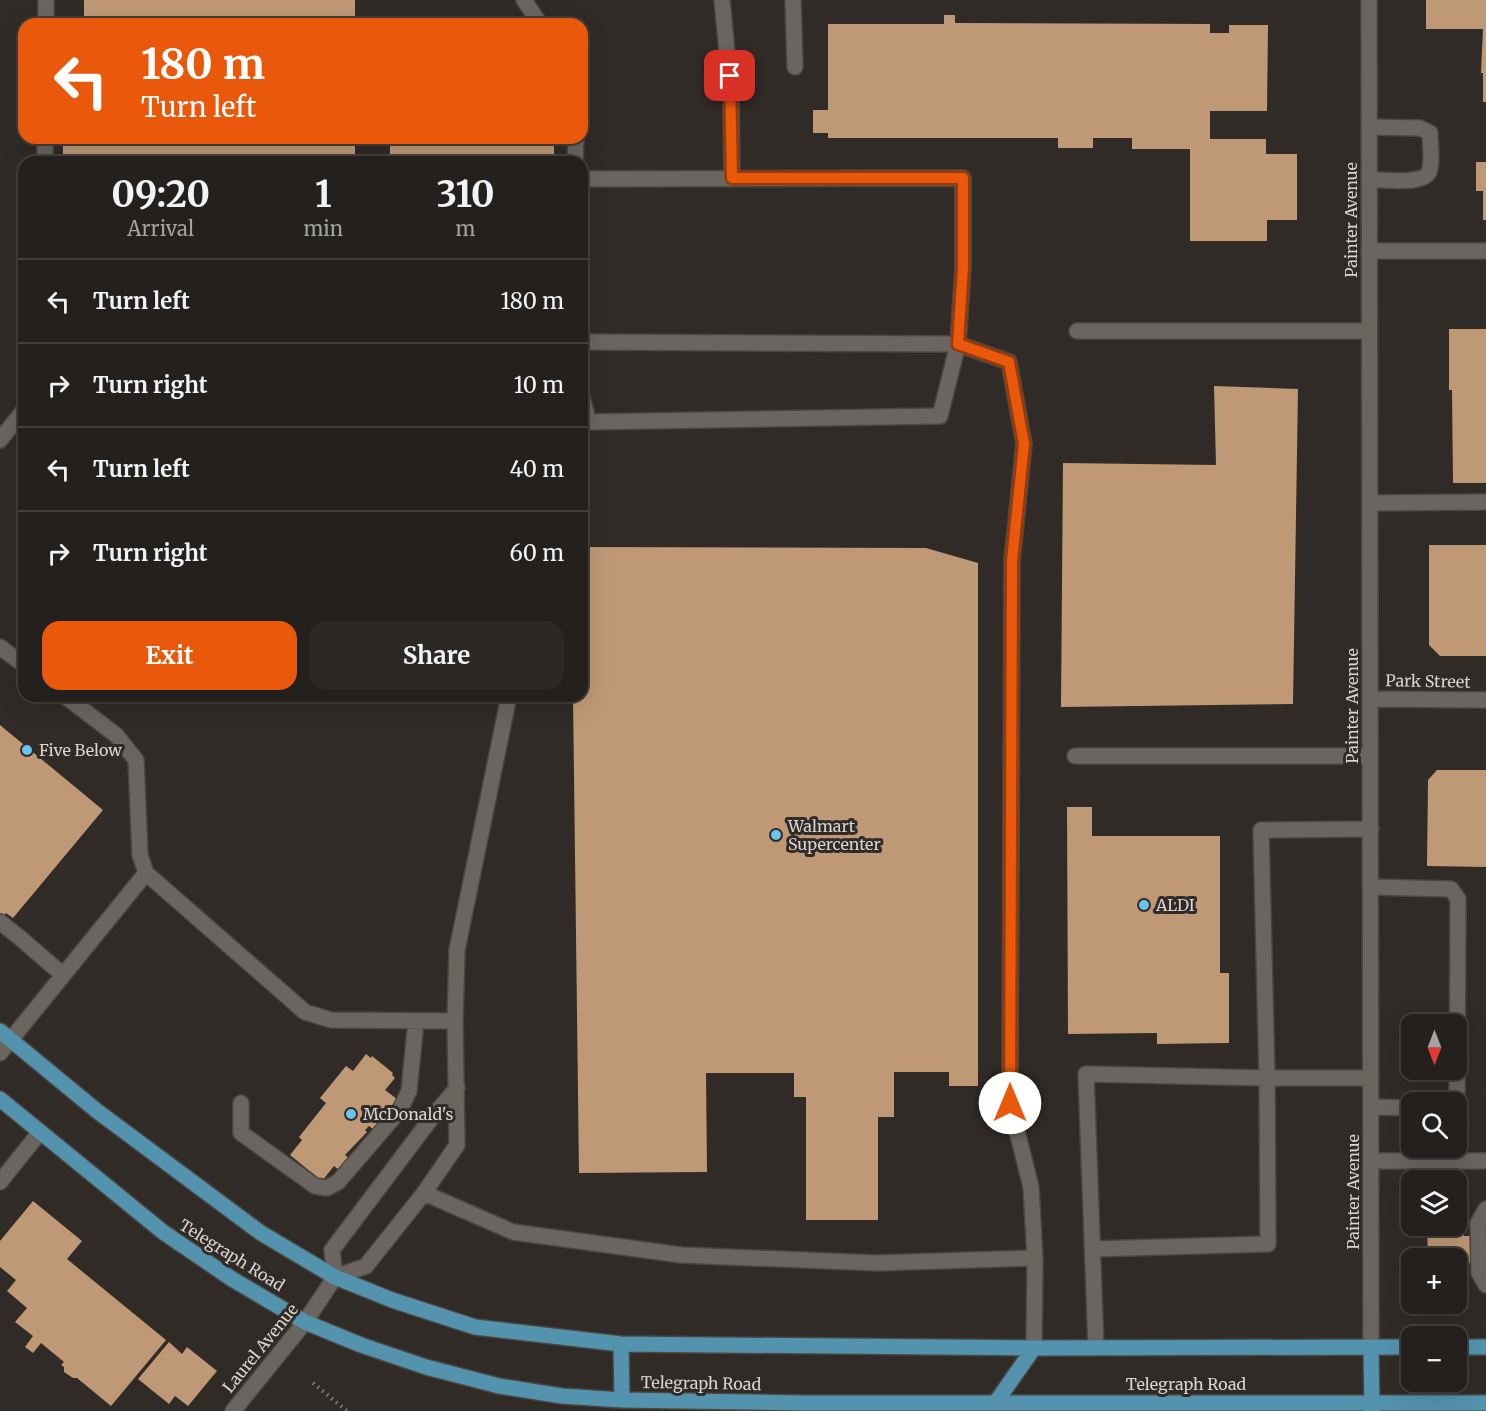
<!DOCTYPE html>
<html lang="en">
<head>
<meta charset="utf-8">
<style>
	:root { --surface:#24201d; --page:#2c2826; --text:#f1f3f6; --muted:#a3a3a4; --line:#413e3b; --accent:#ea580c }
	body { margin:0; font-family:Merriweather,serif; background:var(--page); color:var(--text); height:100vh; display:flex; flex-direction:column; font-size:22px; white-space:nowrap }
	* { box-sizing:border-box; margin:0 }
	p { font-size:20px; color:var(--muted) }
	.icon { flex:none; width:33px; height:33px; fill:none; stroke:currentColor; stroke-width:2; stroke-linecap:round; stroke-linejoin:round }
	.map { position:relative; flex:1; overflow:hidden }
	.side { position:absolute; left:18px; top:156px; width:570px; height:546px; display:flex; flex-direction:column; background:var(--surface); border-radius:18px; box-shadow:0 6px 24px #0002,0 0 0 2px var(--line) }
	.side>* { flex:none }
	.hud { position:absolute; left:18px; top:18px; width:570px; height:126px; border-radius:18px; box-shadow:0 6px 24px #0002,0 0 0 2px var(--line); background:#ea580c; color:#fff; overflow:hidden }
	.needle { width:39px; rotate:180deg }
	.buttons { position:absolute; left:1401px; top:1014px; display:grid; gap:12px }
	.buttons a { display:grid; place-items:center; width:66px; height:66px; border-radius:12px; background:var(--surface); box-shadow:0 6px 24px #0002,0 0 0 2px var(--line); font-size:30px }
	.pin { position:absolute; display:grid; place-items:center; width:51px; height:51px; color:#fff; margin:-26px; border-radius:12px; box-shadow:0 3px 9px #0006 }
	.me { position:absolute; width:66px; margin:-33px; rotate:0deg; stroke-linejoin:round; filter:drop-shadow(0 0 4px #0008) }
	.turn { display:flex; align-items:center; gap:21px; height:126px; padding:0 24px; font-size:27px }
	.turn .icon { width:78px; height:78px; stroke-width:2.5 }
	.turn b { display:block; font-size:42px; line-height:51px }
	.eta { display:flex; justify-content:space-evenly; align-items:center; height:102px; text-align:center }
	.eta b { font-size:36px; font-weight:700; line-height:42px }
	.cta { display:flex; gap:12px; margin-top:auto; padding:12px 24px }
	.cta a { flex:1; height:69px; border-radius:18px; background:var(--accent); color:#fff; font-size:24px; font-weight:700; line-height:69px; text-align:center }
	.cta a+a { background:var(--page); color:var(--text) }
	ul { padding:0; list-style:none }
	li { display:flex; align-items:center; gap:18px; height:84px; padding:0 24px; border-top:2px solid var(--line) }
	li div { flex:1 }
	li b { display:block; font-size:22px }
	li em { font-style:normal }
	.map>svg:first-child { display:block }
</style>
</head>
<body>
<div class="map">
<svg width="1486" height="1411" viewBox="0 0 1486 1411">
	<rect width="100%" height="100%" fill="#302b27"/>
	<path fill="#bf9976" d="M84,0h271v24h-271z
		M1426,0h60v102h-3v-29h-2l2,-44h-57z
		M944,15h11v8l255,1v9h19v-8h39l-1,86h-57v28h56v15h31v66h-30v21h-77v-92h-58v-11h-39v10h-35v-10h-230v-5h-15v-23h15v-86h116z
		M63,138h292v24h-292z
		M390,138h164v24h-164z
		M1476,162h10v58h-3v-29h-7z
		M1449,329h37v154h-33l-1,-93h-3z
		M1214,386l84,3 -5,315 -232,3 2,-244 153,2z
		M1429,545h57v111h-46l-11,-11z
		M582,547l344,1 52,15v523h-29v-14h-55v45h-16v103h-72v-123h-12v-24h-88l1,99 -128,1 -6,-477h9z
		M0,725l103,85 -90,108 -7,-5 -6,8z
		M1437,770h49v97l-59,-1 1,-86z
		M1067,807h25v29h128v137h9v70l-72,1v-11l-89,1z
		M366,1054l5,4 1,-2 21,17 -1,2 3,3 -10,12 12,9 -24,30 -4,-3 -4,4 2,2 -22,23 4,3 -10,12 -5,-4 -12,15 -32,-26 12,-15 -3,-3 27,-34 -6,-5 26,-32 7,5z
		M33,1201l49,40 -15,18 99,81 -55,66 -34,-28h-4l-9,-6v-5l-3,-2 3,-3 -23,-19 -8,10 -8,-6 8,-11 -18,-14 12,-14 -20,-17 9,-11 -16,-13v-26z
		M1456,1214h8v22h8v27h-8v15h-8v-20h-28l-1,-32h29z
		M169,1342l13,12 5,-7 30,24 -29,35 -13,-10 -6,8 -31,-25z"/>
	<g fill="none" stroke-linecap="round" stroke-linejoin="round">
		<defs>
			<path id="minor" d="M524,0l16,24
				M722,0l9,95 1,84
				M793,0l2,67
				M1369,0l2,1348
				M46,24v-24
				M1369,127l51,1 10,5c0,11 3,29 -1,39 -6,13 -47,8 -60,7
				M45,162v-24
				M575,162l1,-24
				M582,179l381,-1v89l-5,77 -18,72 -351,6 -7,-24
				M1369,251h117
				M1077,331h292
				M582,342l376,2 51,18 15,82 -12,117 -2,542 21,84 4,71 -1,90
				M0,440l24,-30
				M1370,503l116,-1
				M0,647l24,18
				M65,696l51,39 20,25 4,95 6,18 159,139 26,8 124,1
				M1370,699l116,1
				M1075,756h295
				M1371,887l80,2 7,10 -1,201 -3,2
				M0,922l19,15 44,38
				M0,1053l146,-180
				M241,1103v30l74,53 12,2 11,-6 62,-72 9,-19 7,-70
				M1371,1107l41,1
				M1371,1161h115
				M0,1182l40,-50
				M424,1193l89,39 168,23 196,8 158,-5
				M1486,1209l-8,14 1,50 7,12
				M1093,1249l175,-5 -1,-166h104
				M335,1277l31,-11 58,-73 33,-48 -2,-124 2,-71 52,-254
				M335,1277l-3,-27 101,-134 24,-28
				M1096,1347l-10,-273 181,4 -6,-248 110,-1
				M233,1411l72,-89 30,-45"/>
			<path id="major" d="M0,1031l97,80 164,122 74,44 57,23 83,27 146,17 413,4 378,-1
				M0,1099l163,133 69,47 73,43 56,23 65,22 73,19 63,10 60,4 181,3h683
				M621,1344l1,56
				M1456,1347h30
				M1371,1348l1,63
				M996,1402l38,-54"/>
		</defs>
		<use href="#minor" stroke="#4a4642" stroke-width="18"/>
		<use href="#major" stroke="#4a4642" stroke-width="18"/>
		<path stroke="#847f7c" stroke-width="4" stroke-dasharray="1.5 4.5" stroke-linecap="butt" d="M313,1383l34,28"/>
		<use href="#minor" stroke="#6b6560" stroke-width="15"/>
		<use href="#major" stroke="#5393ad" stroke-width="15"/>
	</g>
	<g fill="none" stroke-linecap="round" stroke-linejoin="round">
		<defs>
			<path id="route" d="M730,76l2,102h231v89l-5,77 51,18 15,82 -12,117 -2,542"/>
		</defs>
		<use href="#route" stroke="#983908" stroke-width="15"/>
		<use href="#route" stroke="#ea580c" stroke-width="10"/>
	</g>
	<g fill="#67c4ef" stroke="#302b27" stroke-width="2">
		<circle cx="27" cy="750" r="6"/>
		<circle cx="776" cy="835" r="6"/>
		<circle cx="1144" cy="905" r="6"/>
		<circle cx="351" cy="1114" r="6"/>
	</g>
	<g text-anchor="middle" stroke-width="6" stroke-linejoin="round" paint-order="stroke">
		<g font-size="16" fill="#d9d5d2" stroke="#302b27">
			<text transform="translate(1351 220) rotate(-90)" y="6">Painter Avenue</text>
			<text transform="translate(1428 681) rotate(1)" y="6">Park Street</text>
			<text transform="translate(1352 706) rotate(-90)" y="6">Painter Avenue</text>
			<text transform="translate(1353 1192) rotate(-90)" y="6">Painter Avenue</text>
			<text transform="translate(232 1255) rotate(32)" y="6">Telegraph Road</text>
			<text transform="translate(260 1348) rotate(-51)" y="6">Laurel Avenue</text>
			<text transform="translate(701 1383) rotate(1)" y="6">Telegraph Road</text>
			<text x="1186" y="1390">Telegraph Road</text>
		</g>
		<g font-size="16" fill="#d9d5d2" stroke="#302b27" text-anchor="start">
			<text x="39" y="756">Five Below</text>
			<text x="788" y="832">Walmart<tspan x="788" dy="18">Supercenter</tspan></text>
			<text x="1156" y="911">ALDI</text>
			<text x="363" y="1120">McDonald's</text>
		</g>
	</g>
</svg>
<div class="buttons">
<a><svg class="needle" viewBox="-14 -14 28 28"><path d="M0-13l5 13h-10z" fill="#e53935"/><path d="M0 13l5-13h-10z" fill="#a3a3a4"/></svg></a>
<a><svg class="icon" aria-label="search" viewBox="0 0 24 24"><circle cx="10" cy="10" r="6"/><path d="M15 15l6 6"/></svg></a>
<a><svg class="icon" aria-label="layers" viewBox="0 0 24 24"><path d="M12 4l9 5-9 5-9-5zM3 14l9 5 9-5"/></svg></a>
<a>+</a>
<a>−</a>
</div>
<div class="pin" style="left:730px;top:76px;background:#d93025"><svg class="icon" aria-label="arrive" viewBox="0 0 24 24"><path d="M6 21V4h12l-3 4 3 4H6"/></svg></div>
<svg class="me" style="left:1010px;top:1103px" viewBox="-20 -20 40 40"><circle r="19" fill="#fff"/><path d="M0-13L10 11 0 6-10 11z" fill="#ea580c"/></svg>
<div class="hud">
<div class="turn"><svg class="icon" aria-label="left" viewBox="0 0 24 24"><path d="M17 20v-9H6M10 6l-5 5 5 5"/></svg><div><b>180 m</b>Turn left</div></div>
</div>
<section class="side">
<div class="eta">
<div><b>09:20</b><p>Arrival</p></div>
<div><b>1</b><p>min</p></div>
<div><b>310</b><p>m</p></div>
</div>
<ul>
<li><svg class="icon" aria-label="left" viewBox="0 0 24 24"><path d="M17 20v-9H6M10 6l-5 5 5 5"/></svg><div><b>Turn left</b></div><em>180 m</em></li>
<li><svg class="icon" aria-label="right" viewBox="0 0 24 24"><path d="M7 20v-9h11M14 6l5 5-5 5"/></svg><div><b>Turn right</b></div><em>10 m</em></li>
<li><svg class="icon" aria-label="left" viewBox="0 0 24 24"><path d="M17 20v-9H6M10 6l-5 5 5 5"/></svg><div><b>Turn left</b></div><em>40 m</em></li>
<li><svg class="icon" aria-label="right" viewBox="0 0 24 24"><path d="M7 20v-9h11M14 6l5 5-5 5"/></svg><div><b>Turn right</b></div><em>60 m</em></li>
</ul>
<div class="cta"><a>Exit</a><a>Share</a></div>
</section>
</div>
</body>
</html>
